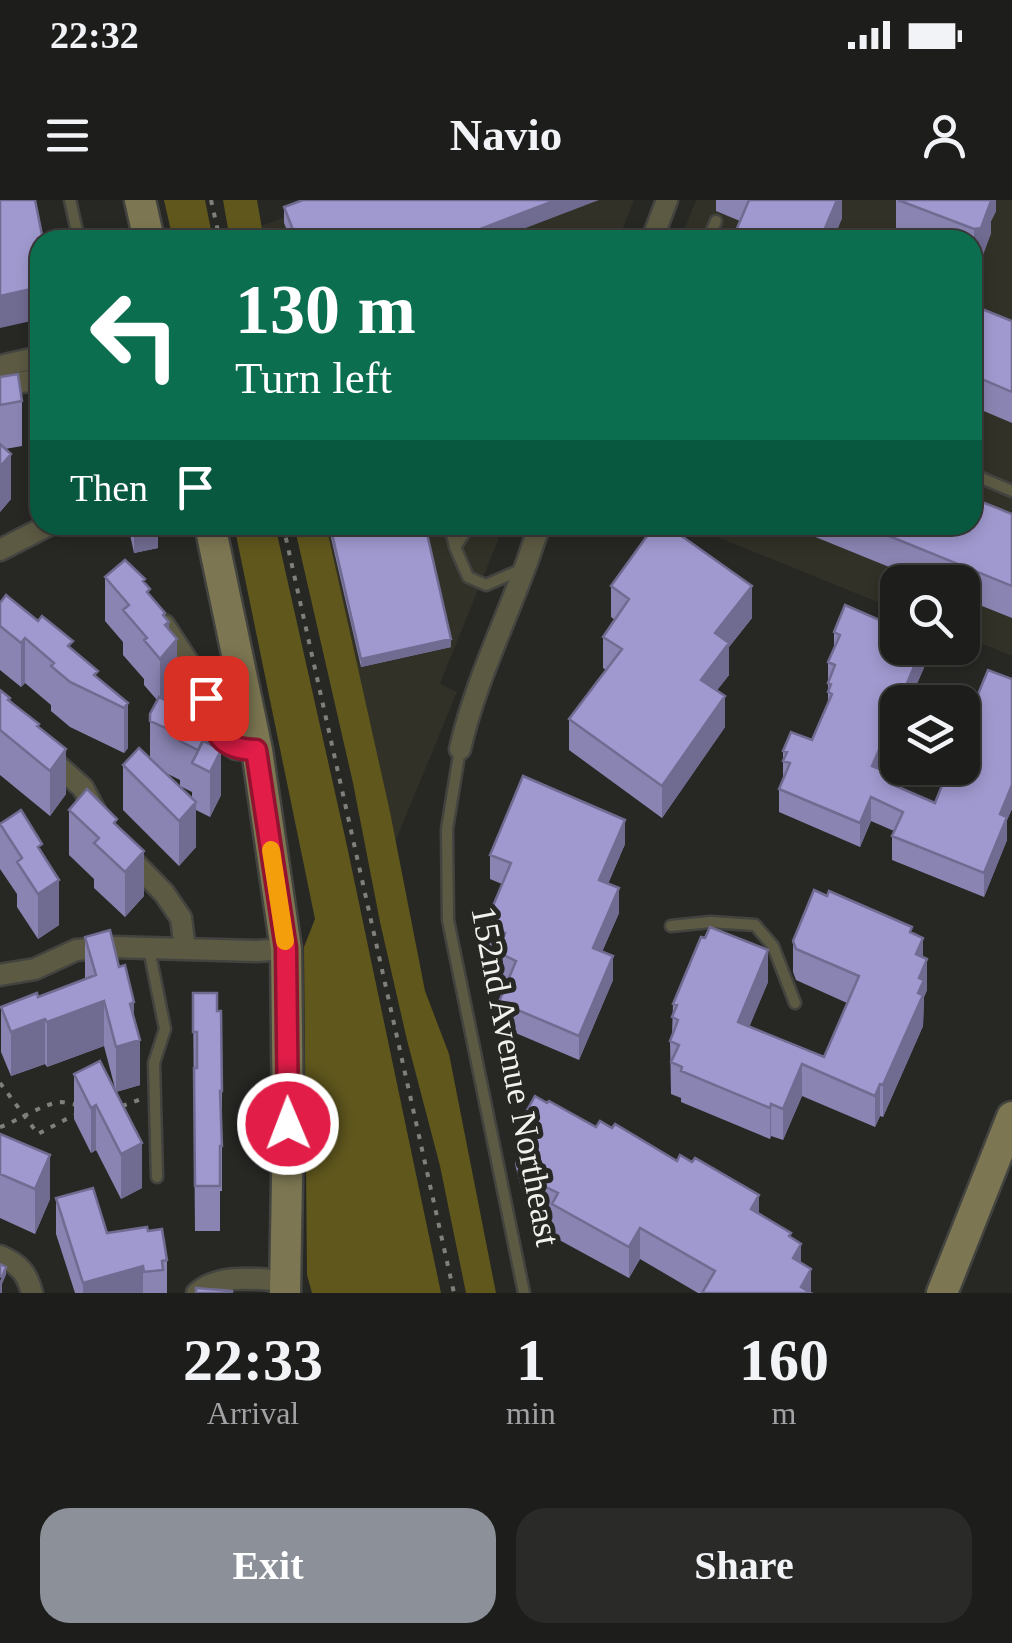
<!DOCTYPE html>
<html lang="en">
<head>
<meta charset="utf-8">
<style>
	:root { --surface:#1d1d1b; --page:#2a2a28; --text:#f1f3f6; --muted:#a0a2a3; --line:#3b3b3a; --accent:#8c9099 }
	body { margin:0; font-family:"Times New Roman",serif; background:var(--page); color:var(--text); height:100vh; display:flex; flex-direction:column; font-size:38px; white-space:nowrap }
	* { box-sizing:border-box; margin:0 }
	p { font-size:32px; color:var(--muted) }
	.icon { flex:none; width:55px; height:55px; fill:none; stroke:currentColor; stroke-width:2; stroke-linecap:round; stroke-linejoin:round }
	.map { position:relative; height:1093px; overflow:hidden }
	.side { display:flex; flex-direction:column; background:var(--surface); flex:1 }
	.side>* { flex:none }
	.top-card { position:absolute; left:30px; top:30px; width:952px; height:305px; border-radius:30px; box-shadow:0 5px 15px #0003,0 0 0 2px var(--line); background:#0b6e4f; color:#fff; overflow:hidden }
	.tools { position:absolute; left:880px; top:365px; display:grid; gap:20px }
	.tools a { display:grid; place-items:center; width:100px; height:100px; border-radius:20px; background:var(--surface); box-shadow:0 5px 15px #0003,0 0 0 2px var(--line); font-size:50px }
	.pin { position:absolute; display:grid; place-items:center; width:85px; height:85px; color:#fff; margin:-42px; border-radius:20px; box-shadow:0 5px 15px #0006 }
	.me { position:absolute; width:110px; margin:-55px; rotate:359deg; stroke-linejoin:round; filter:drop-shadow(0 0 8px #0008) }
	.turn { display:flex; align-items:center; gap:35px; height:210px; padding:0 40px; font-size:45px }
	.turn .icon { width:130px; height:130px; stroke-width:2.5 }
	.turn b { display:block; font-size:70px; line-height:85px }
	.then { display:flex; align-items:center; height:95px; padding:0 40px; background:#0003; gap:20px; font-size:38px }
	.eta { display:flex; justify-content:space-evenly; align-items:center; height:170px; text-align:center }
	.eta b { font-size:60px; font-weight:700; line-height:70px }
	.action { display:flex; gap:20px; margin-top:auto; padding:20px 40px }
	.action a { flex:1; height:115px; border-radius:30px; background:var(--accent); color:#fff; font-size:40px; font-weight:700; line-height:115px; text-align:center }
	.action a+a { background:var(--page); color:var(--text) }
	.status { display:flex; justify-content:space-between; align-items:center; height:70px; padding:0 50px; background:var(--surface); direction:ltr }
	.status svg { height:28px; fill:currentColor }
	header { display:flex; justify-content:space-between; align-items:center; height:130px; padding:0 40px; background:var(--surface); font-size:45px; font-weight:700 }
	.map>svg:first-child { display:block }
</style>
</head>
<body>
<div class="status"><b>22:32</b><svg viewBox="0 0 49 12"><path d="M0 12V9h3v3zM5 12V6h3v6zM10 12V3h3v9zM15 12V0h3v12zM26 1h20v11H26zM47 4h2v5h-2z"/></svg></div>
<header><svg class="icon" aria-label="menu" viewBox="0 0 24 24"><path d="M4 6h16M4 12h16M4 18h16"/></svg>Navio<svg class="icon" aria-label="person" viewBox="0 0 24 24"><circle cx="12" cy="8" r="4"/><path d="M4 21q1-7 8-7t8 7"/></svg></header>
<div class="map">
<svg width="1012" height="1093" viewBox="0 0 1012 1093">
	<rect width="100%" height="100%" fill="#272724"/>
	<path fill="#323127" d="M330,0h304l-16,40h-368l-2,-9z
		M696,0h316v456l-49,-20 -1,-54h-64l-1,28 -209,-85h284v-285h-292z
		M317,325h187l-64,159 17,8 -64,155z"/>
	<path fill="#60571d" d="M164,0h41l8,40h-40z
		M223,0h34l7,40h-34z
		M234,325h41l72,321 94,447h-129l-5,-18 -3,-328 11,-28z
		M294,325h32l64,287 35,179 24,63 47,239h-30l-26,-127 -33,-126 -27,-118 -27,-139z"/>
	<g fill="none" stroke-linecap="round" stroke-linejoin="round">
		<defs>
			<path id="lane" d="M70,0l9,40
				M579,40l9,-4 16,4
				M708,40l8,-19
				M972,274l40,17
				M450,325l5,22 15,-22
				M455,347l13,30 18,8 39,-17
				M460,549l-13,80 1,91 76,373
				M671,726l39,-4 45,3 18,21 22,57
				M149,749l16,80 -11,34 3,114"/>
			<path id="street" d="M652,40l15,-40
				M0,166l40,-9
				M0,186l40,-7
				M0,350l49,-25
				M164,425l33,51 21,61 18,12 21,1
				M460,549c14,-62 42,-120 64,-179 6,-15 10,-30 16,-45
				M47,556l36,32 13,25
				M128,656l36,37 17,25 4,31
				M0,775l35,-6 41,-19 36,-3 145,4 29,-2
				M0,1056c19,8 27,17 32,37
				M197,1093c22,-20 60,-14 88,-12"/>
			<path id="secondary" d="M140,0l9,40
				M210,325l47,225 29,199 2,175 -3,169
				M942,1093l70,-176"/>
		</defs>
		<use href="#lane" stroke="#434340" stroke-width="15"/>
		<use href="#street" stroke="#434340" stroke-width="25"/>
		<use href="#secondary" stroke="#434340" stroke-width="35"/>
		<path stroke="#7f7f7c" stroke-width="4" stroke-dasharray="5 8" stroke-linecap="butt" d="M211,0l9,40
			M283,325l171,768
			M0,883l38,51 36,-19
			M122,906l19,-7
			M0,927c18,-6 43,-24 62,-25 1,0 15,3 16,3"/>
		<use href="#lane" stroke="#5d5a43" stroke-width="10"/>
		<use href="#street" stroke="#5d5a43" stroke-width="20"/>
		<use href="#secondary" stroke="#7c7652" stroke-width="30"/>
	</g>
	<path fill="#8a84b2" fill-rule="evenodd" d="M716,0h126v18l-9,22h-101l8,-19 -24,-10z
		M896,0h100v11l-5,10v12l-10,27h-9v-20h-52l-24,-9z
		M284,7l210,33h-203l-7,-17z
		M972,105l40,16v102l-40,-17z
		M0,177l22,24v45l-17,3 6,50 -11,13z
		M1012,314v104l-50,-20v-16h-36l-140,-57h186z
		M128,325h29l1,23 -24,5z
		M328,325h97l26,122 -90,20z
		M105,377l40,6 5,13 15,21 4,12 8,55 -13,15 31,20 15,25 11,51 -11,22 -14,-7v37l-17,19 -56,-56v-45l27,-6v-45l7,-14 -13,-15v-6l-21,-24v-13l-18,-21zM166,573l14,7v6l12,6v6z
		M611,386l141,32 -23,29v28l-12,15 8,37 -63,91 -93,-68v-31l37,-49 -3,-2v-31l12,-17 -4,-3z
		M0,403l73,47 25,29 30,24v45l-4,5 -54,-26 -19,-16v-6l-26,-22 -4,4 -21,-17z
		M834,432l92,16v15l-17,39h-11l-17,68 11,14 43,19 77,-124v130l-5,11v20l-23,57 -92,-37v-24l2,-5 -23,-10 -11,26 -81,-35v-23l4,-9v-29l29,-11 16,-37v-41l6,-12z
		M0,490l39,38 27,66 -16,22 -50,-41z
		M69,610l48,16 27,70 -19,21 -31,-29v-9l-25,-24z
		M0,624l42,30 17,71 -21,14 -21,-32v-13l-17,-25z
		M625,644l-17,40 11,29 -17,39 11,28 -34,80 -80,-34v-24l8,-21 -10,-4v-23l-12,-5v-24l17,-41 -12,-5v-24z
		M912,733l11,24 4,33 -3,7 -1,29 -40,91 -3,-1 -5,11 -73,-31 -19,44 -12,-4 -1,3 -89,-37v-4l-10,-4 -1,-53 2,-6 1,-31 95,-22 -19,45 75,30 23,-54 -51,-23 -3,-8v-31z
		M85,737l49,84 6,64 -24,7 -12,-46 -57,21 -2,-3 -34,12 -10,-24v-45l37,-10 47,-18z
		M193,793l24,18 5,80v100h-2v40h-25z
		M100,861l42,127 -21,11 -25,-49 -5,3 -17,-34v-45z
		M596,927l163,86 32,24 20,56h-113l-58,-34 -11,19 -77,-42v-14l-26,-14 -11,-44v-32z
		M0,934l50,65 -15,35 -35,-16z
		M56,998l51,35 41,-2 19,29v33h-92l-19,-59z"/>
	<path fill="#706b91" d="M556,0h43l-105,40h-42z
		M837,0h5v18l-9,22h-13z
		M988,0h8v11l-5,10v12l-10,27 -7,1v-32z
		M40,87v32l-40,9v-32z
		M11,254v45l-11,13v-45z
		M158,331v17l-24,5v-17z
		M752,386v32l-23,29v28l-28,36v-31l14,-47z
		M165,413v12l4,-3v26l8,-9v45l-17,20v-45l3,-44z
		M25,438v45l-4,4v-44z
		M451,439v8l-90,20v-8z
		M922,448h4v15l-17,39h-10z
		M725,496v31l-63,91v-32z
		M128,503v45l-4,5v-45z
		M898,506v24l-26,60v-24z
		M210,526v45l-12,-21z
		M66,549v45l-16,22v-45z
		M221,550v45l-11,22v-45z
		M1012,585v24l-5,11v20l-23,57v-24l16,-59z
		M871,597v24l-11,26v-24z
		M196,602v45l-17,19v-45z
		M625,620v24l-26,60v-24z
		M144,651v45l-19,21v-45z
		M59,680v45l-21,14v-45z
		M619,688v25l-26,59v-24z
		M923,738v31l4,-10v31l-3,7 -1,29 -40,91v-32l33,-131z
		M768,750v32l-30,72v-32z
		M613,756v24l-34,80v-24z
		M104,801v45l-57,21v-45z
		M134,802v40l6,-2v45l-24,7v-45l14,-43z
		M45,819v45l-34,12v-44z
		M802,864v32l-19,44v-31z
		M880,884v32l-5,11v-31z
		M771,904v32l-1,3v-31z
		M96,905v45l-5,3v-45z
		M142,943v45l-21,11v-45z
		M50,955v44l-15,35v-45z
		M759,995v32l-8,-18z
		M640,1028v31l-11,19v-31z
		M801,1044v31l-8,-17z
		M143,1066v27h-60v-10z
		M6,1067v8l-4,9v9h-2v-12z
		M811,1069v24l-10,-6z"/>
	<path fill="#a099cf" stroke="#706b91" stroke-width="2.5" d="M0,0h35l7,35 7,5h-9v47l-40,9z
		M303,0h253l-104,40h-155l-13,-33z
		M749,0h88l-17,40h-88z
		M898,0h91l2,1 -10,27 -7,1z
		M972,105l40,16v71l-40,-17z
		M18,174l4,27 -22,4v-28z
		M0,244l11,10 -11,13z
		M972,298l40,16v72l-150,-61h110z
		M131,325h26l1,6 -24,5z
		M330,325h95l26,114 -90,20z
		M655,325h11l86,61 -37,47 14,10 -28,37 24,16 -63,90 -93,-67 53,-70 -19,-12 26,-38 -18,-13z
		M125,360l20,19 -2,2 7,8 -3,3 18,21 -2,2 6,7 -4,3 12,14 -17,20 -16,-19 3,-2 -24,-28 6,-5 -24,-28z
		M6,395l32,26 4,-5 31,25 -5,5 30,25 -4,4 34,28 -4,5 -54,-26 -19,-16 3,-3 -29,-25 -4,5 -21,-17v-23z
		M845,405l53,23v20h24l-23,54h-1v4l-26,60 20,8 -3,9 46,20 14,-35h13v-35l26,-63 24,9v106l-12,29 7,3 -23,56 -92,-37 11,-24 -32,-15 -11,26 -81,-34 11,-26 -7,-2 4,-9 -4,-1 8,-19 21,8 20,-46 -4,-2 3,-8 -3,-1 7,-18 -7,-3 12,-27 -6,-3z
		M0,490l10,8 -2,2 31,24 -2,2 29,23 -16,22 -50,-41z
		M159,497l36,17 -2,4 17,8 -12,24 -18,-9 3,-5 -33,-15v-7z
		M203,541l18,9 -11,22 -18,-9z
		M139,548l57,54 -17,19 -56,-56z
		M523,576l102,44 -26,60 20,8 -26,60 20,8 -34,80 -80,-34 17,-41 -19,-9 8,-19 -20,-8 26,-62 -21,-8z
		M87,589l30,30 -3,4 30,28 -19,21 -31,-29 5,-5 -30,-28z
		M21,610l21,34 -4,3 21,33 -21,14 -21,-32 5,-4 -22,-34z
		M814,690l13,6 2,-5 83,36 -2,5 13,6 -7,16 11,5 -8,19 5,2 -6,13 5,2 -40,90 -3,-1 -5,12 -73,-32 -19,45 -12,-5 -1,4 -89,-37 1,-4 -11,-5 8,-17 -9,-4 8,-21 -6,-3 5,-12 -4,-1 28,-67 4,1 5,-11 58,23 -30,72 86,35 35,-81 -63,-27 -3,-8z
		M110,730l9,37 6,-2 9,37 -4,2 10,36 -24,7 -12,-46 -57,21 -2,-3 -34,13 -10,-25 36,-14 1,4 58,-22 -11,-38z
		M193,793h24v18h4l1,80h-2l2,55h-2v40h-25l-1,-118h3v-36h-4z
		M100,861l42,82 -21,11 -25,-49 -5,3 -17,-34z
		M535,896l12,7 2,-2 47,26 4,-6 12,7 3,-4 62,37 3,-6 12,7 3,-4 64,37 -8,14 40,24 -2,3 12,8 -8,14 18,11 -10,18 10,6h-109l13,-22 -75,-43 -11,19 -77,-43 6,-11 -32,-16 -11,-45z
		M0,934l50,21 -15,34 -35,-15z
		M93,988l14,45 40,-6 1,4 14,-2 5,31 -5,1 1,9 -19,2 -1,-6 -60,17 -27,-85z
		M0,1064l6,3 -4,10 -2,-1z
		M196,1088l36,3v2h-36z"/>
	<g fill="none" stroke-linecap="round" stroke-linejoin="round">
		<defs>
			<path id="route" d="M206,498c9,34 11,51 50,52l30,198 2,176"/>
		</defs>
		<use href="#route" stroke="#92132f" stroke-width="25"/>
		<use href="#route" stroke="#e11d48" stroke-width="18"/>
		<path stroke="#f59e0b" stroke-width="18" d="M271,650l14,91"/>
	</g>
	<g text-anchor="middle" stroke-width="10" stroke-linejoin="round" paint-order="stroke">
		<g font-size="35" fill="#f1f1ef" stroke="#272724">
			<text transform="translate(516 876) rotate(79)" y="12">152nd Avenue Northeast</text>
		</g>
	</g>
</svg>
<div class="tools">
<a><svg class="icon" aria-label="search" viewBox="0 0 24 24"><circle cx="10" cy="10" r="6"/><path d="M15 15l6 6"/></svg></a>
<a><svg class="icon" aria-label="layers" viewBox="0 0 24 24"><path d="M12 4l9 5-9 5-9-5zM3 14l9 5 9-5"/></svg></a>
</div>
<div class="pin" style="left:206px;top:498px;background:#d93025"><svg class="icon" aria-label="arrive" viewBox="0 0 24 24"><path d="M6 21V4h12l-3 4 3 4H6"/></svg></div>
<svg class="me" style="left:288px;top:924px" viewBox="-20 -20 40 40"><circle r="17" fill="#e11d48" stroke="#fff" stroke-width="3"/><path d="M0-11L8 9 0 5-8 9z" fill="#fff"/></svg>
<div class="top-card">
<div class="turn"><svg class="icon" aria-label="left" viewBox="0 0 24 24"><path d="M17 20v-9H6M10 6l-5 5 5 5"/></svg><div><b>130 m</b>Turn left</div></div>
<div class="then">Then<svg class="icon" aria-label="arrive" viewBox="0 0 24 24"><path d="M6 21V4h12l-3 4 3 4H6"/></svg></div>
</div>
</div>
<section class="side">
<div class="eta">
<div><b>22:33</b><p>Arrival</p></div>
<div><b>1</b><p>min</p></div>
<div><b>160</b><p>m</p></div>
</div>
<div class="action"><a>Exit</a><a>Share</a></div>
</section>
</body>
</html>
